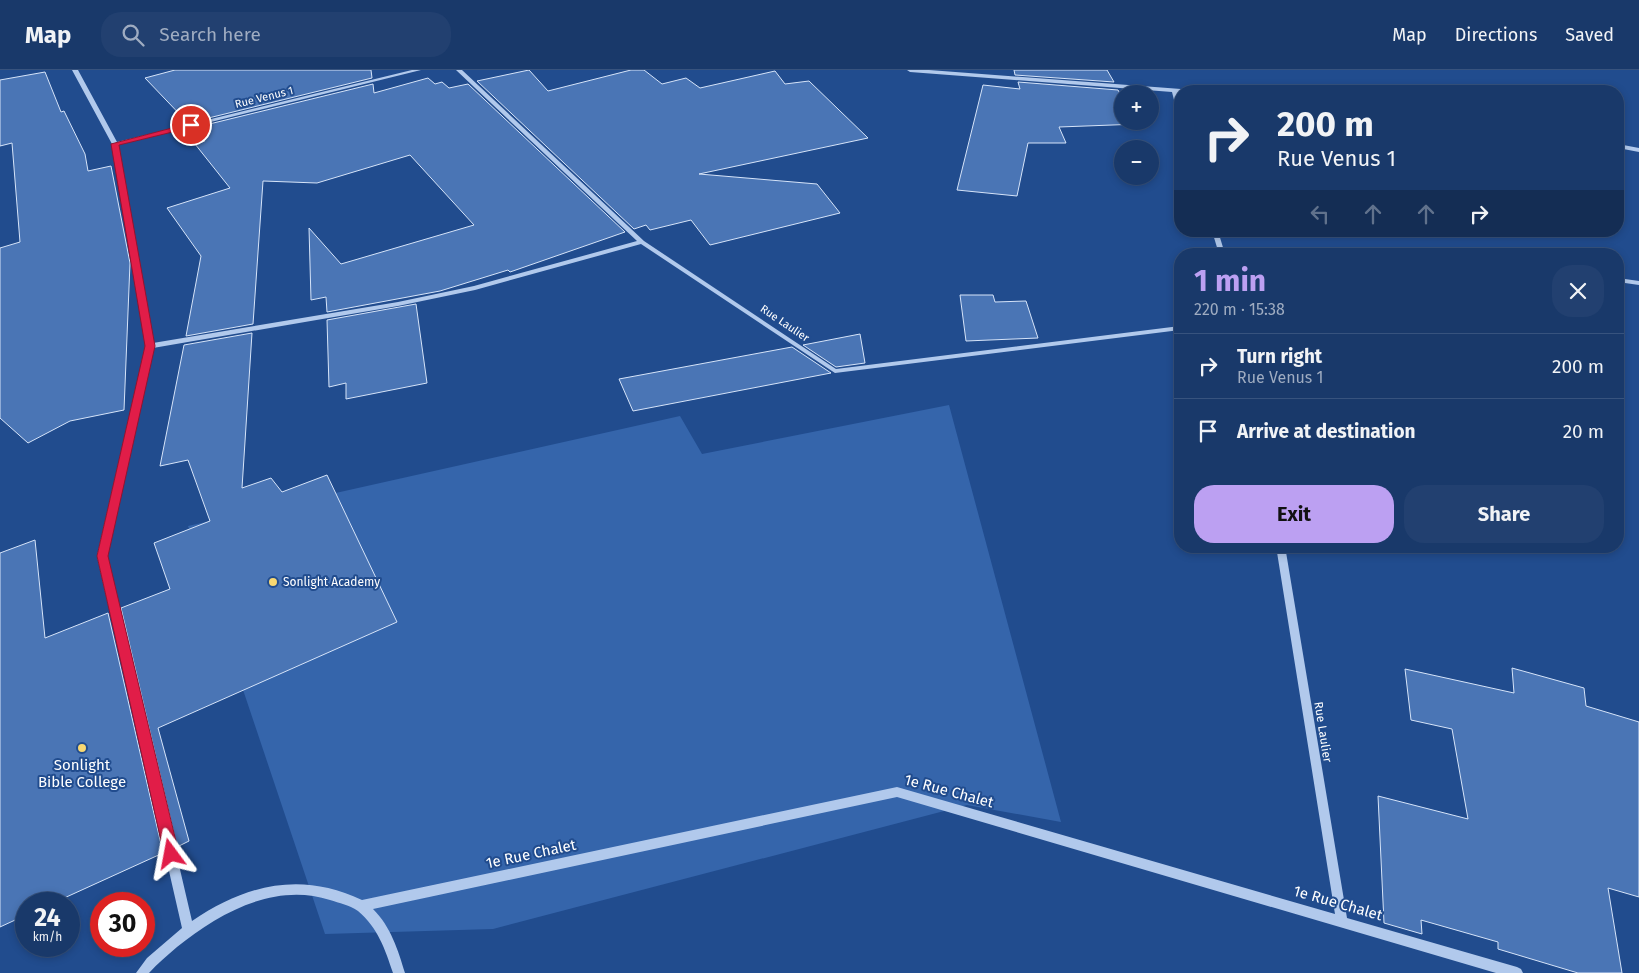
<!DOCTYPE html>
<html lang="en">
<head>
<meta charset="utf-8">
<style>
	:root { --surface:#19396a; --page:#224070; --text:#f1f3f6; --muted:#9facc1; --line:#37537e; --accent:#bca0f2 }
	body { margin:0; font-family:"Fira Sans",sans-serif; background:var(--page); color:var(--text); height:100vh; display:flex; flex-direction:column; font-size:19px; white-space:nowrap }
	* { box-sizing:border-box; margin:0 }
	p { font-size:16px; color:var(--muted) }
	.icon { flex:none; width:28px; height:28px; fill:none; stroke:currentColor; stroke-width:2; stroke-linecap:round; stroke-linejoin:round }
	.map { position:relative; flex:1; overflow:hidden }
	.details { position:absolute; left:1174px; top:178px; width:450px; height:305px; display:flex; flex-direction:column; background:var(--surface); border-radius:20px; box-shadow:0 2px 8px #0003,0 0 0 1px var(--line) }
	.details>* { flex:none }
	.hud { position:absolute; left:1174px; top:15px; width:450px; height:152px; border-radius:20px; box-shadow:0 2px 8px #0003,0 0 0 1px var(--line); background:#19396a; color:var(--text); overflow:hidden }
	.controls { position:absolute; left:1114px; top:15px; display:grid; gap:10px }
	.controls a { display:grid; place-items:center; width:45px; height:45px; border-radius:50%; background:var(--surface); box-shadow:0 2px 8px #0003,0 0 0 1px var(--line); font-size:25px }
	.speed { position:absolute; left:15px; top:822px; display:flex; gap:10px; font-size:25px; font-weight:700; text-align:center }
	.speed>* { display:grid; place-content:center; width:65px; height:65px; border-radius:50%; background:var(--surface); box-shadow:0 2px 8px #0003,0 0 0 1px var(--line); line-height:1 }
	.speed small { font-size:12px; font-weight:400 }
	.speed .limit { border:8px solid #d22; background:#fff; color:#111 }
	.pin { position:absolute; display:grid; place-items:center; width:42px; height:42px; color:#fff; margin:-21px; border:2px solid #fff; border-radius:50%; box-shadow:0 1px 5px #0007 }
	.me { position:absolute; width:55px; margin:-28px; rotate:347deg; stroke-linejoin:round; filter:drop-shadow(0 0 4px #0008) }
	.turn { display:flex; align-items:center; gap:18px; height:105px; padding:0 20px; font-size:22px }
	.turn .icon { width:65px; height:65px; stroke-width:2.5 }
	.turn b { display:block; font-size:35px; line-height:42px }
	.lanes { display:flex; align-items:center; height:48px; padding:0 20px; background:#0003; justify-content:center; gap:25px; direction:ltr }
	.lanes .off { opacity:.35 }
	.round { display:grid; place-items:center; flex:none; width:52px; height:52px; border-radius:20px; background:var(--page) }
	.overview { display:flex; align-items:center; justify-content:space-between; height:85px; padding:0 20px }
	h1 { font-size:30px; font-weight:700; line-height:38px; color:var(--accent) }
	.button { display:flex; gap:10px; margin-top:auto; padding:10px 20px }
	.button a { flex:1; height:58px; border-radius:20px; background:var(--accent); color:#111; font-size:20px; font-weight:700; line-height:58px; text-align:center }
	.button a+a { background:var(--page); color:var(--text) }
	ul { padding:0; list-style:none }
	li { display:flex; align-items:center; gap:15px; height:65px; padding:0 20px; border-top:1px solid var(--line) }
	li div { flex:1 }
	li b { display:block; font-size:19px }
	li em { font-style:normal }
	header { display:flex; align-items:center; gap:30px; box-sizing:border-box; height:70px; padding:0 25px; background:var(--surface); border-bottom:1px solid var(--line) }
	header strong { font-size:24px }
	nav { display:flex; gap:28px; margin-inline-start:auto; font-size:18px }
	.search { width:350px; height:45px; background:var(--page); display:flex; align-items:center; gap:12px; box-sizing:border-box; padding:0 18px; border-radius:20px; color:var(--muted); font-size:19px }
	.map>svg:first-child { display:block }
</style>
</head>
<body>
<header>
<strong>Map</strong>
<div class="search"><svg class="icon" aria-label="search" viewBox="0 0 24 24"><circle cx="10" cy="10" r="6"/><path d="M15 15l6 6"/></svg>Search here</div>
<nav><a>Map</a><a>Directions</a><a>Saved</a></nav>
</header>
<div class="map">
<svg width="1639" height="903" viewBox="0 0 1639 903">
	<rect width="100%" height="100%" fill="#214c8e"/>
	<path fill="#3565ab" d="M949,335l112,417 -94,-17 -474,124 -168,5 -137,-408 492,-110 22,38z"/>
	<path fill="#4a75b5" stroke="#d6e4f9" d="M175,0h196l1,8 -184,45 -43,-45z
		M529,0l19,21 83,-21h13l18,14 24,-6 14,10 75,-17 10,13 24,-3 59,57 -169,36 118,10 23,29 -130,32 -19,-25 -41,10 -4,-5 -12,4 -157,-148z
		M1014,0h93l7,12 -99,-7z
		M45,2l16,40 3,-1 21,43 3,17 23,-5 19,97 -6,147 -54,11 -42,22 -28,-25v-170l20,-6 -8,-99 -12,3v-66z
		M428,8l7,6 7,-2 7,6 19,-4 157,148 -115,40 -2,-2 -68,21 -113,21 -1,-15 -15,3 -2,-72 32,36 133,-39 -64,-70 -93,28 -54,-2 -10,143 -67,12 15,-80 -34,-48 63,-20 -35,-44 10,-3 -12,-13 180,-44 1,9z
		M1018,12l100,8 4,7v24h15l2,3 -80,3 7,16h-38l-11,53 -60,-6 26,-105 37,4z
		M960,225h33l2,7 31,-1 12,37 -72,3z
		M416,234l11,79 -81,16v-16l-17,4 -2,-67z
		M252,263l-10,155 29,-10 11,14 45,-17 70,147 -239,106 31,113 -12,6 -56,-239 49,-19 -16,-46 56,-22 -22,-61 -28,6 24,-121z
		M860,264l5,29 -29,4 -33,-22z
		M792,277l39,26 -198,38 -14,-32z
		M35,470l10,98 63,-25 55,240 -112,51h-25v11l-26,12v-374z
		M1512,598l72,20 2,18 53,16v175l-31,-9 14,85h-44l-80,-24v-7l-77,-22 1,14 -38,-11 -6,-127 90,23 -16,-90 -41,-9 -6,-51 109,24z"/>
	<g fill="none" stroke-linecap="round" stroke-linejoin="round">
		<path fill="#b1c9ec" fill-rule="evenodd" d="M72,0h6l39,72 295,-72h9l-303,75 35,198 245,-41 76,-16 163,-45 -181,-171h6l182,171 192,128 344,-43v4l-345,43 -194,-129 -166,46 -77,16 -245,42 -46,208 85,365c55,-37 109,-50 170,-21l535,-113 438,127 -59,-368h9l62,372 170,49 4,2 2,4h-27l-599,-176 -524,112c18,18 25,41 32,64h-12c-8,-24 -15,-45 -35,-62 -8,-6 -19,-8 -28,-11 -55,-18 -111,13 -153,47 -9,8 -19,16 -28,26h-13l11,-15 35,-30 -85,-372 49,-210 -34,-202z
			M907,0h22l252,19 3,2 -7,2 3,10v11l-3,-2 -5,-20 -262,-20z
			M1618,74l21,4v4l-21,-4z
			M1212,161h6l7,23h-6z
			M1618,208l21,3v4l-21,-3z"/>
	</g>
	<path fill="#e11d48" stroke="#92132f" d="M191,53l3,2 -1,2 -74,18 36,201 -47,210 71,298 -3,5 -5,2 -5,-2 -2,-5 -67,-298 48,-210 -34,-202z"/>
	<g fill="#f8d872" stroke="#214c8e" stroke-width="2">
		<circle cx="273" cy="512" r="5"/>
		<circle cx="82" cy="678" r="5"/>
	</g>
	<g text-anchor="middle" stroke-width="4" stroke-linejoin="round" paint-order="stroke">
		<g font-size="11" fill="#fff" stroke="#214c8e">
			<text transform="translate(264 27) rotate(-14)" y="4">Rue Venus 1</text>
			<text transform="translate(785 253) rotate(34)" y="4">Rue Laulier</text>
		</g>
		<g font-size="12" fill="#fff" stroke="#214c8e" text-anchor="start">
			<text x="283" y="516">Sonlight Academy</text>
		</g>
		<g font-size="12" fill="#fff" stroke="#214c8e">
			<text transform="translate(1323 662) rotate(81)" y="4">Rue Laulier</text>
		</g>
		<g font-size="15" fill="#fff" stroke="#214c8e">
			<text x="82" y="700">Sonlight<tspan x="82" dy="17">Bible College</tspan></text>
		</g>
		<g font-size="15" fill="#fff" stroke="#214c8e">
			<text transform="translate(949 721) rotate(15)" y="5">1e Rue Chalet</text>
			<text transform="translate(531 784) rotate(-12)" y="5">1e Rue Chalet</text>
			<text transform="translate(1338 833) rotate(16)" y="5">1e Rue Chalet</text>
		</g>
	</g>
</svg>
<div class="controls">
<a>+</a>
<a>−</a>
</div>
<div class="speed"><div>24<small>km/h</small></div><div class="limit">30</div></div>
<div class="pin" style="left:191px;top:55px;background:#d93025"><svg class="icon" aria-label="arrive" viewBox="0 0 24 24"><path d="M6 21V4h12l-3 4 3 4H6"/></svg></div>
<svg class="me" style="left:171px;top:784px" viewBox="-20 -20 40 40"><path d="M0-17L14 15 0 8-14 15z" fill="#e11d48" stroke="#fff" stroke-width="4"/></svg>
<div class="hud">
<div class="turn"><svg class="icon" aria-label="right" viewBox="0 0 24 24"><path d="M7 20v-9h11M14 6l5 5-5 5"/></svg><div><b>200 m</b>Rue Venus 1</div></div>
<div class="lanes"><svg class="icon off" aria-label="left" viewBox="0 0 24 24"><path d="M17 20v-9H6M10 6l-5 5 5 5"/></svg><svg class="icon off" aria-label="ahead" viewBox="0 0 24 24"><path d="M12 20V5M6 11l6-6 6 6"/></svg><svg class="icon off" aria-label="ahead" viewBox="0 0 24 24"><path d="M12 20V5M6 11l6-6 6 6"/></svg><svg class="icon" aria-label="right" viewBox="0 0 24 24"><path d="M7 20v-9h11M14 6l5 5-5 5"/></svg></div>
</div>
<section class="details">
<div class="overview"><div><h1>1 min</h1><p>220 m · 15:38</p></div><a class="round"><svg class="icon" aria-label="close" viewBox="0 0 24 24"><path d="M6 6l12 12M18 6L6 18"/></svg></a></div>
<ul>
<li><svg class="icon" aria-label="right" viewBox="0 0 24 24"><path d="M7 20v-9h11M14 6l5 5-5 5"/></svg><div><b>Turn right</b><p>Rue Venus 1</p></div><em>200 m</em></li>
<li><svg class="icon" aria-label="arrive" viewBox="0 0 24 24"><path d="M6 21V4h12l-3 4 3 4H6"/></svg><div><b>Arrive at destination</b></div><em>20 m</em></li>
</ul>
<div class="button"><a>Exit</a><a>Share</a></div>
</section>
</div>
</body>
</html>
